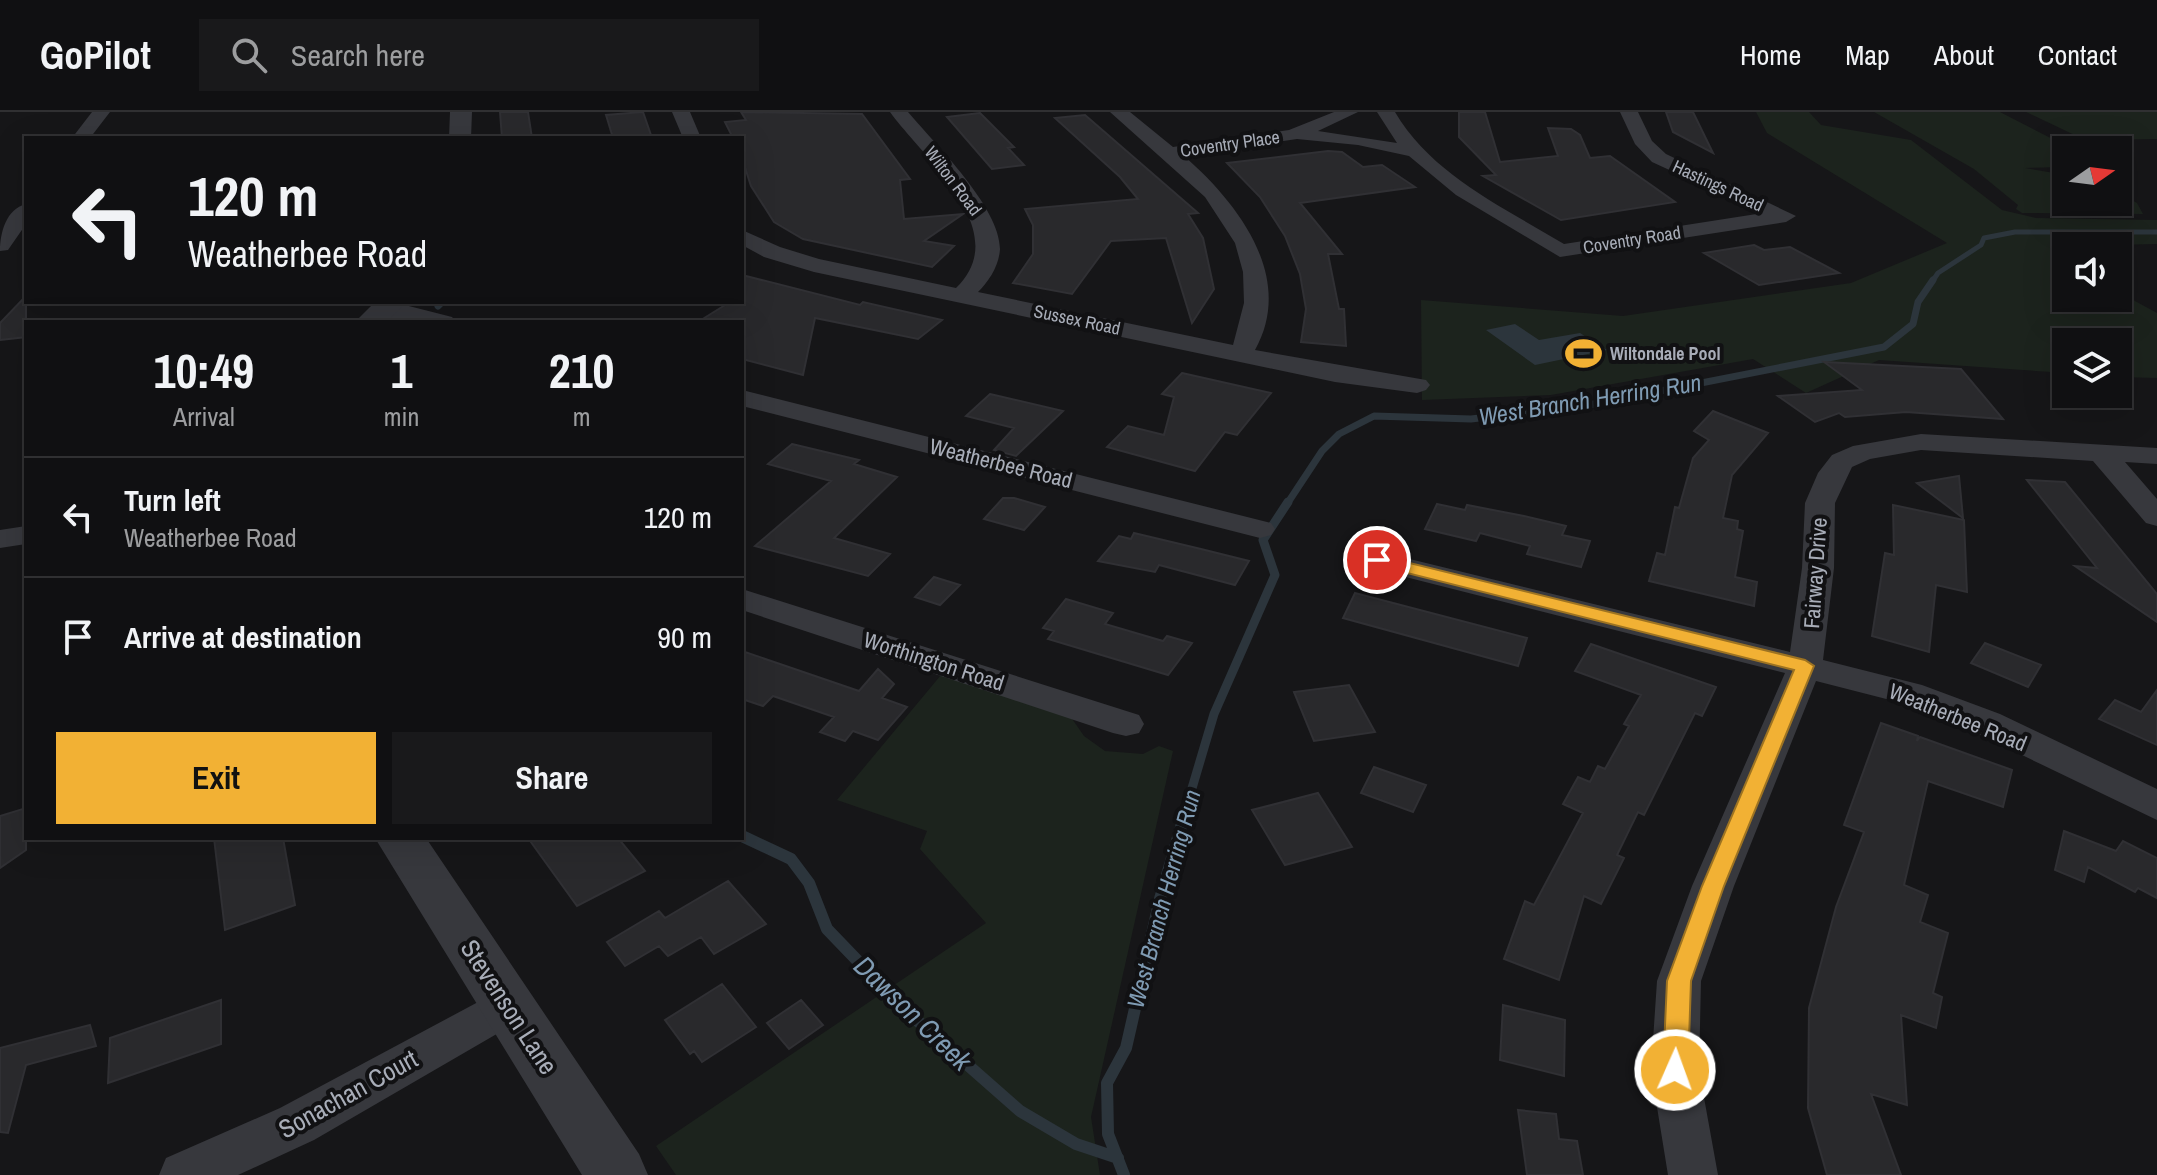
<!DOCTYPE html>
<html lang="en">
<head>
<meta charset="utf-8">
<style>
	:root { --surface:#101012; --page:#19191b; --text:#f1f3f6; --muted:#9c9d9f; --line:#303032; --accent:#f2b134 }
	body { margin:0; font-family:"Archivo Narrow",sans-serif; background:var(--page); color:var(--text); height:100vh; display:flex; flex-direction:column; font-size:30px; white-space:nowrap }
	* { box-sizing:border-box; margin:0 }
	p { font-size:26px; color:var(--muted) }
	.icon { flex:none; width:44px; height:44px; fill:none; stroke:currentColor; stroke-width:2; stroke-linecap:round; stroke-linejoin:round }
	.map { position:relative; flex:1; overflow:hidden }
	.sheet { position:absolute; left:24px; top:208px; width:720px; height:520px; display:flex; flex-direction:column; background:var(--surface); border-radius:0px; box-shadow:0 8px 32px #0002,0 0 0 2px var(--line) }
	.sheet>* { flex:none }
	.guide { position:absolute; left:24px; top:24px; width:720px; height:168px; border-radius:0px; box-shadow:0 8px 32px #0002,0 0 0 2px var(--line); background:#101012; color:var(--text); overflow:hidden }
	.needle { width:52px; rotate:76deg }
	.buttons { position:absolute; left:2052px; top:24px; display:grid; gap:16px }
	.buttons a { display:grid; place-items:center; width:80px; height:80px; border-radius:0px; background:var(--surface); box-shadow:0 8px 32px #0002,0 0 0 2px var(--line); font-size:40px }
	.pin { position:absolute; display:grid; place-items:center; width:68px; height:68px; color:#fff; margin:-34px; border:4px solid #fff; border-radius:50%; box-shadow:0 2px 8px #0007 }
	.me { position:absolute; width:88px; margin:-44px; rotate:2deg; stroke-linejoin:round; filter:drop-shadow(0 0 6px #0008) }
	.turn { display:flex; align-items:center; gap:28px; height:168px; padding:0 32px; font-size:36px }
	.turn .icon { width:104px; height:104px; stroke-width:2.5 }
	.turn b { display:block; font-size:56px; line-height:68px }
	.eta { display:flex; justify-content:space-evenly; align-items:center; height:136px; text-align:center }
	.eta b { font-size:48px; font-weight:700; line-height:56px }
	.primary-button { display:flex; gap:16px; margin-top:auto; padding:16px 32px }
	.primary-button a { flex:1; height:92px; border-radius:0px; background:var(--accent); color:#111; font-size:32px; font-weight:700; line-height:92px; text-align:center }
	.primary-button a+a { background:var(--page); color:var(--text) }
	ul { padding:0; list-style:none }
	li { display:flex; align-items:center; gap:24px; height:120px; padding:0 32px; border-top:2px solid var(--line) }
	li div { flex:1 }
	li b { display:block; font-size:30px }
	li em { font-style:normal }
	header { display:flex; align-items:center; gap:48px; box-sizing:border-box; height:112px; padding:0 40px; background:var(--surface); border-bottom:2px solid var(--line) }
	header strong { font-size:38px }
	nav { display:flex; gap:44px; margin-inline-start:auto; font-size:28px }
	.search { width:560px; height:72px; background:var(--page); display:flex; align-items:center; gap:20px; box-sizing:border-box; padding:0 28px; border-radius:0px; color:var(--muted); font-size:30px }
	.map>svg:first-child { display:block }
</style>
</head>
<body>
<header>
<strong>GoPilot</strong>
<div class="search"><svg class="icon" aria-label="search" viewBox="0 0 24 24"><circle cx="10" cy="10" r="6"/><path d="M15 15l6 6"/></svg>Search here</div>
<nav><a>Home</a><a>Map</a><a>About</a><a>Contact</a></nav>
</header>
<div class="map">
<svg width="2157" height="1063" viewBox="0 0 2157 1063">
	<rect width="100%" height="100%" fill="#161618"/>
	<path fill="#1c231d" d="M1756,0h53l12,13 90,15 91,70 34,8 121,2v24l-91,2v52h52v-13l17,16 22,12v65l-39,-1v-35h-52v31l-187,-13 -73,33 -53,-34 -202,36 -129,5 -1,-100 202,16 228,-33 96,-40 -180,-110z
		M1874,0h126l74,38h-8v17l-41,1 41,7v27h52v-10l19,11 6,11 -121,-1 -6,-4 2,-4 -44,-36z
		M2026,0h131v27l-72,1z
		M941,563l127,38 16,23 21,15 38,3 16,-8 14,5 -82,366 9,58h-424l-20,-29 330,-223 -66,-74 7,-18 -90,-31z"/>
	<path fill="#2c353c" d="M1515,212l24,16 41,-7 27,17 -72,15 -49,-35z"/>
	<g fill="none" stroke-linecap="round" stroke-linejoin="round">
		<path stroke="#2c353c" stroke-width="5" d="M1932,170l6,-9 43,-28 3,-7 31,-6h142"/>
		<path stroke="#2c353c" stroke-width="7" d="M438,194l4,-4
			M1287,392l35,-53 17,-17 35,-18 97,3 118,-14 295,-58 29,-23 5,-22 15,-22"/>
		<path stroke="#2c353c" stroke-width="9" d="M1190,683l24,-81 61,-139 -12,-35 25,-38"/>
		<path stroke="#2c353c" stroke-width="12" d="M742,724l49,23 18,24 18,46 76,79 117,103 56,33 42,14
			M1124,1063l-16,-41 -1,-51 19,-35 34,-149 31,-106"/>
	</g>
	<path fill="#29292c" stroke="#303034" stroke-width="2" d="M500,0h28l4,26h-30z
		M643,0l9,26h-39l-7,-23z
		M741,0l121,2 48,65 -10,1 4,39 59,-5 -39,27 30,5 -22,21 -129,-28 -29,-17 -23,-36 -9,-28v-20h-9l-8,-16 21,-2z
		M1459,0h26l15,50 58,-6 -10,-28 23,1 9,6 10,23 20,-2 65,46 -114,18 -78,-44 13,-1 -37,-38z
		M1666,0h27l20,41 -40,-21z
		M980,1l34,34 -6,1 16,17 -32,4 -45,-52z
		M1085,3l113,98 -10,1 15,24 11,51 -22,34 -26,-85 -55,3 -39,53 -59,-11 20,-29v-29l-8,-16 113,-10 -18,-22 -65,-59z
		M1328,39l14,1 21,15 19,-2 33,22 -115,16 42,51h-14l11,55h5l2,37 -45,-4 5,-33 -6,-35 -15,-38 -25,-39 -33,-34z
		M1754,133l10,5 26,-3 49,26 -80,12 -55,-32z
		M742,163l118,30 3,-3 79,18 -24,19 -103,-21 -12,57 -61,-16v-37h-44l32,-20h12z
		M26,184v41l-26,3v-17z
		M1824,250l137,7 42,50 -97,-7 -61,5 -6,-4 -24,9 -37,-26 84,-6z
		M1182,261l89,20 -34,42 -12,-3 -30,39 -88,-24 21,-21 36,9 10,-38 -12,-3z
		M990,282l73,17 -47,45 -22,-6 20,-22 -48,-12z
		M1713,299l55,22 -36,42 -9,43 15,3 -1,8 6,2 -8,46 22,5 -3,24 -105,-25 8,-28 8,2 10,-48 4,1 14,-50 16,-18 -15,-9z
		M792,332l67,16 -5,4 43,13 -63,61 56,16 -22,22 -113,-30 76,-65 -63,-17z
		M1959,364l4,42 -46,-35z
		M2027,368l38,2 92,112v28l-82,-56 22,2z
		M1003,386h11l31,9 -21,23 -40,-11z
		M1437,392l28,6 2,-5 57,11 42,10 -4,9 28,6 -9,26 -54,-13 3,-8 -50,-13 -4,8 -51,-12z
		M1893,393l71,15 3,72 -31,-7 -7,67 -57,-16 13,-83 9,2z
		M1134,421l67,16 48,12 -14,24 -76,-20 -4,7 -57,-11 21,-25 12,3z
		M934,465l26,8 -20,20 -25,-8z
		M1355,481l172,45 -9,28 -175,-48z
		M1066,487l47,14 -8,11 58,17 4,-5 25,7 -24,32 -120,-36 6,-8 -11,-3z
		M1985,531l56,22 -13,22 -57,-24z
		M1591,532l125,43 -14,29 -7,-3 -51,102 -6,-3 -21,43 7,3 -23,46 -17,-8 -25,84 -55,-21 21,-58 9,4 49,-92 -20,-9 15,-27 12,5 8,-16 7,3 24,-43 -5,-2 17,-29 -66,-24z
		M742,539l117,40 19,-22 16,15 -12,14 25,9 -29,33 -25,-9 -8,10 -25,-9 14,-15 -61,-21 -10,10 -21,-7z
		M1349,573l26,47 -61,9 -20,-49z
		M2157,578v55l-58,-26 16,-19 26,12z
		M1881,611l37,13 -1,5 3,-4 92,33 -9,37 -75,-26 -24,104 24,10 -8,27 28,11 -15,60 9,4 -6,31 -35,-13 6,90 -36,-11 30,81h-74l-19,-67 1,-100 27,-101 28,-75 -20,-7z
		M1374,655l52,18 -13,27 -52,-19z
		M1318,681l34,54 -67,18 -33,-55z
		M26,696v42l-26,18v-52z
		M2064,719l52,20 7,-10 34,17v40l-19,-10 -3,4 -47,-25 -4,15 -29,-12z
		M214,726h69l12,67 -70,25z
		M528,726h90l27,33 -68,35z
		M728,769l38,43 -52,30 -13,-17 -33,19 -9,-10 -34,20 -18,-24 52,-31 6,7z
		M722,872l34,43 -54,35 -8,-11 -4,3 -25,-34z
		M221,888v44l-113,39 2,-45z
		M801,888l22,25 -34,24 -22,-26z
		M1503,893l62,15 -1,56 -64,-16z
		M90,913l6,21 -70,19 -18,68 -8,-1v-84z
		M1518,998l38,4 3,25 18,2 6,34h-56z"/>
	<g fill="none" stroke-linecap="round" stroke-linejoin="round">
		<path fill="#37383d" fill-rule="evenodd" d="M92,0h18l-20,26h-18z
			M672,0h18l11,26h-18z
			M890,0h18c27,32 92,95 92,137 -1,17 -11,32 -22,43l255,53 11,-42 -1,-31 -8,-29 -30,-46 -95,-85h20l43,35 116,-17 45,-18h24l-40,19 79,12 -20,-31h18c37,63 108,95 169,132l199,-31 -111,-51 -17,-18 -15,-32h18l14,29 14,13 130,62 -10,6 -226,35 -104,-62 -47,-39 -51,-11 -61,-6 -113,17c53,46 112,121 71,194l171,30 4,5 -4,5 -9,3 -82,-11 -521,-110 -50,-15 -22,-12v-15l38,17 39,12 137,29c59,-57 -32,-129 -66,-176z
			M26,92v20l-18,26 -8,1c0,-18 6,-42 26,-47z
			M382,192h19l51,13 4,5h-40l-42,-6 -4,-5 4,-5z
			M742,278l529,133 4,6 -4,6 -11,3 -518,-132z
			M1921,322l236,14v16l-32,-2 32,37v27l-11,-3 -53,-62 -172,-11 -51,9 -18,8 -17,36 -1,65 -11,92 99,25 78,29 157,75v31l-183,-88 -76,-30 -82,-21 -82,205 -33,95 -2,89 19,105h-50l-17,-105 6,-89 35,-95 93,-213 -419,-106 -5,-7 5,-7 11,-2 413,101 12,-84 3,-65 13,-30 14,-18 21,-9z
			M26,414v18l-26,4v-18z
			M742,477l397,126 5,9 -5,9 -13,3 -13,-3 -371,-123z
			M508,874l16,6 7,13 -7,13 -210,122 -76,35h-79l7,-17 114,-50z"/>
		<path fill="#37383d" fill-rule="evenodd" d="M450,0h22l-1,26h-22z
			M375,190h31l-19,20h-32z
			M375,726h51l213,316 9,21h-66z"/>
	</g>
	<path fill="#f2b134" stroke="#9d7322" stroke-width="2" d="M1377,443l428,105 9,6 -90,220 -33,95 -3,89 -4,8 -9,4 -9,-4 -3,-8 4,-89 35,-95 92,-216 -423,-106v-8z"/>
	<defs>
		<symbol id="stadium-bare" viewBox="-9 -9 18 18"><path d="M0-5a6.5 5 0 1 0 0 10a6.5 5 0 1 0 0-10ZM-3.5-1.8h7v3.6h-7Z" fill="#f2b134" stroke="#111113" stroke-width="2.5" paint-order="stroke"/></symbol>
	</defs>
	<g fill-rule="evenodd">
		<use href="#stadium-bare" x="1558" y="216" width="51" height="51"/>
	</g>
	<g text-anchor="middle" stroke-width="8" stroke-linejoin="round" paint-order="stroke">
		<g font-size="18" fill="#a8adb8" stroke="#111113">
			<text transform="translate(1230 32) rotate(-8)" y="6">Coventry Place</text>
			<text transform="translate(953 69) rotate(53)" y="6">Wilton Road</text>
			<text transform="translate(1718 74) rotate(25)" y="6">Hastings Road</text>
			<text transform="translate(1632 128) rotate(-9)" y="6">Coventry Road</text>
			<text transform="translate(1077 208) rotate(12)" y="6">Sussex Road</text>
		</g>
		<g font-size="18" font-weight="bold" fill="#a8adb8" stroke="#111113" text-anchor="start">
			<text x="1610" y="248">Wiltondale Pool</text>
		</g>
		<g font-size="22" fill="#a8adb8" stroke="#111113">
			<text transform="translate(1001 351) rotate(14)" y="8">Weatherbee Road</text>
			<text transform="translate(1815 461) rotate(-86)" y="8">Fairway Drive</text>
			<text transform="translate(934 549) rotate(18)" y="8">Worthington Road</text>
			<text transform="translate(1958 605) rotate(22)" y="8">Weatherbee Road</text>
		</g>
		<g font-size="24" font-style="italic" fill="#7f9bb3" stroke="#111113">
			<text transform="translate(1590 288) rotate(-9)" y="8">West Branch Herring Run</text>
			<text transform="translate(1164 787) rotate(-75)" y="8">West Branch Herring Run</text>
		</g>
		<g font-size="26" fill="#a8adb8" stroke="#111113">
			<text transform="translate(509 895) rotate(57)" y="9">Stevenson Lane</text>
			<text transform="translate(348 982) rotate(-29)" y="9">Sonachan Court</text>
		</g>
		<g font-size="28" font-style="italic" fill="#7f9bb3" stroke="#111113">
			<text transform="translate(913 901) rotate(44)" y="10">Dawson Creek</text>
		</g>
	</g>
</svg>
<div class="buttons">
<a><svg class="needle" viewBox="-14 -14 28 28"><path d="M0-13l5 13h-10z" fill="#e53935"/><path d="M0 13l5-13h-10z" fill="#9c9d9f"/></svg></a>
<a><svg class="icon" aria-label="sound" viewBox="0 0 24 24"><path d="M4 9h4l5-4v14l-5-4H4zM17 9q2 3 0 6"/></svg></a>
<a><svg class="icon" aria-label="layers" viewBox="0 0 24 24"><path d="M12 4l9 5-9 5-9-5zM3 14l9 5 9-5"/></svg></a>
</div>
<div class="pin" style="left:1377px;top:448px;background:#d93025"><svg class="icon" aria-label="arrive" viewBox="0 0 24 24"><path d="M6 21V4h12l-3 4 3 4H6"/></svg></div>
<svg class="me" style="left:1675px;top:958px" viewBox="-20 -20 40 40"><circle r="17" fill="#f2b134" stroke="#fff" stroke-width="3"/><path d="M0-11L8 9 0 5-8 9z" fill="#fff"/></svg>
<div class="guide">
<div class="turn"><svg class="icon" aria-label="left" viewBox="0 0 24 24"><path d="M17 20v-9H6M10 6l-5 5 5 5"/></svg><div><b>120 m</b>Weatherbee Road</div></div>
</div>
<section class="sheet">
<div class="eta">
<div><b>10:49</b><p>Arrival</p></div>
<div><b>1</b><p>min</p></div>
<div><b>210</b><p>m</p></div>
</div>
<ul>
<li><svg class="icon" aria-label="left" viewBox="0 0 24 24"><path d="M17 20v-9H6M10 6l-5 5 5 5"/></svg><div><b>Turn left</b><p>Weatherbee Road</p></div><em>120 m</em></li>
<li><svg class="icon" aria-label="arrive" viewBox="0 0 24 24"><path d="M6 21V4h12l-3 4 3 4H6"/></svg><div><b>Arrive at destination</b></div><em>90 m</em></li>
</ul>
<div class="primary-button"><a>Exit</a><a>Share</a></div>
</section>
</div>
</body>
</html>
